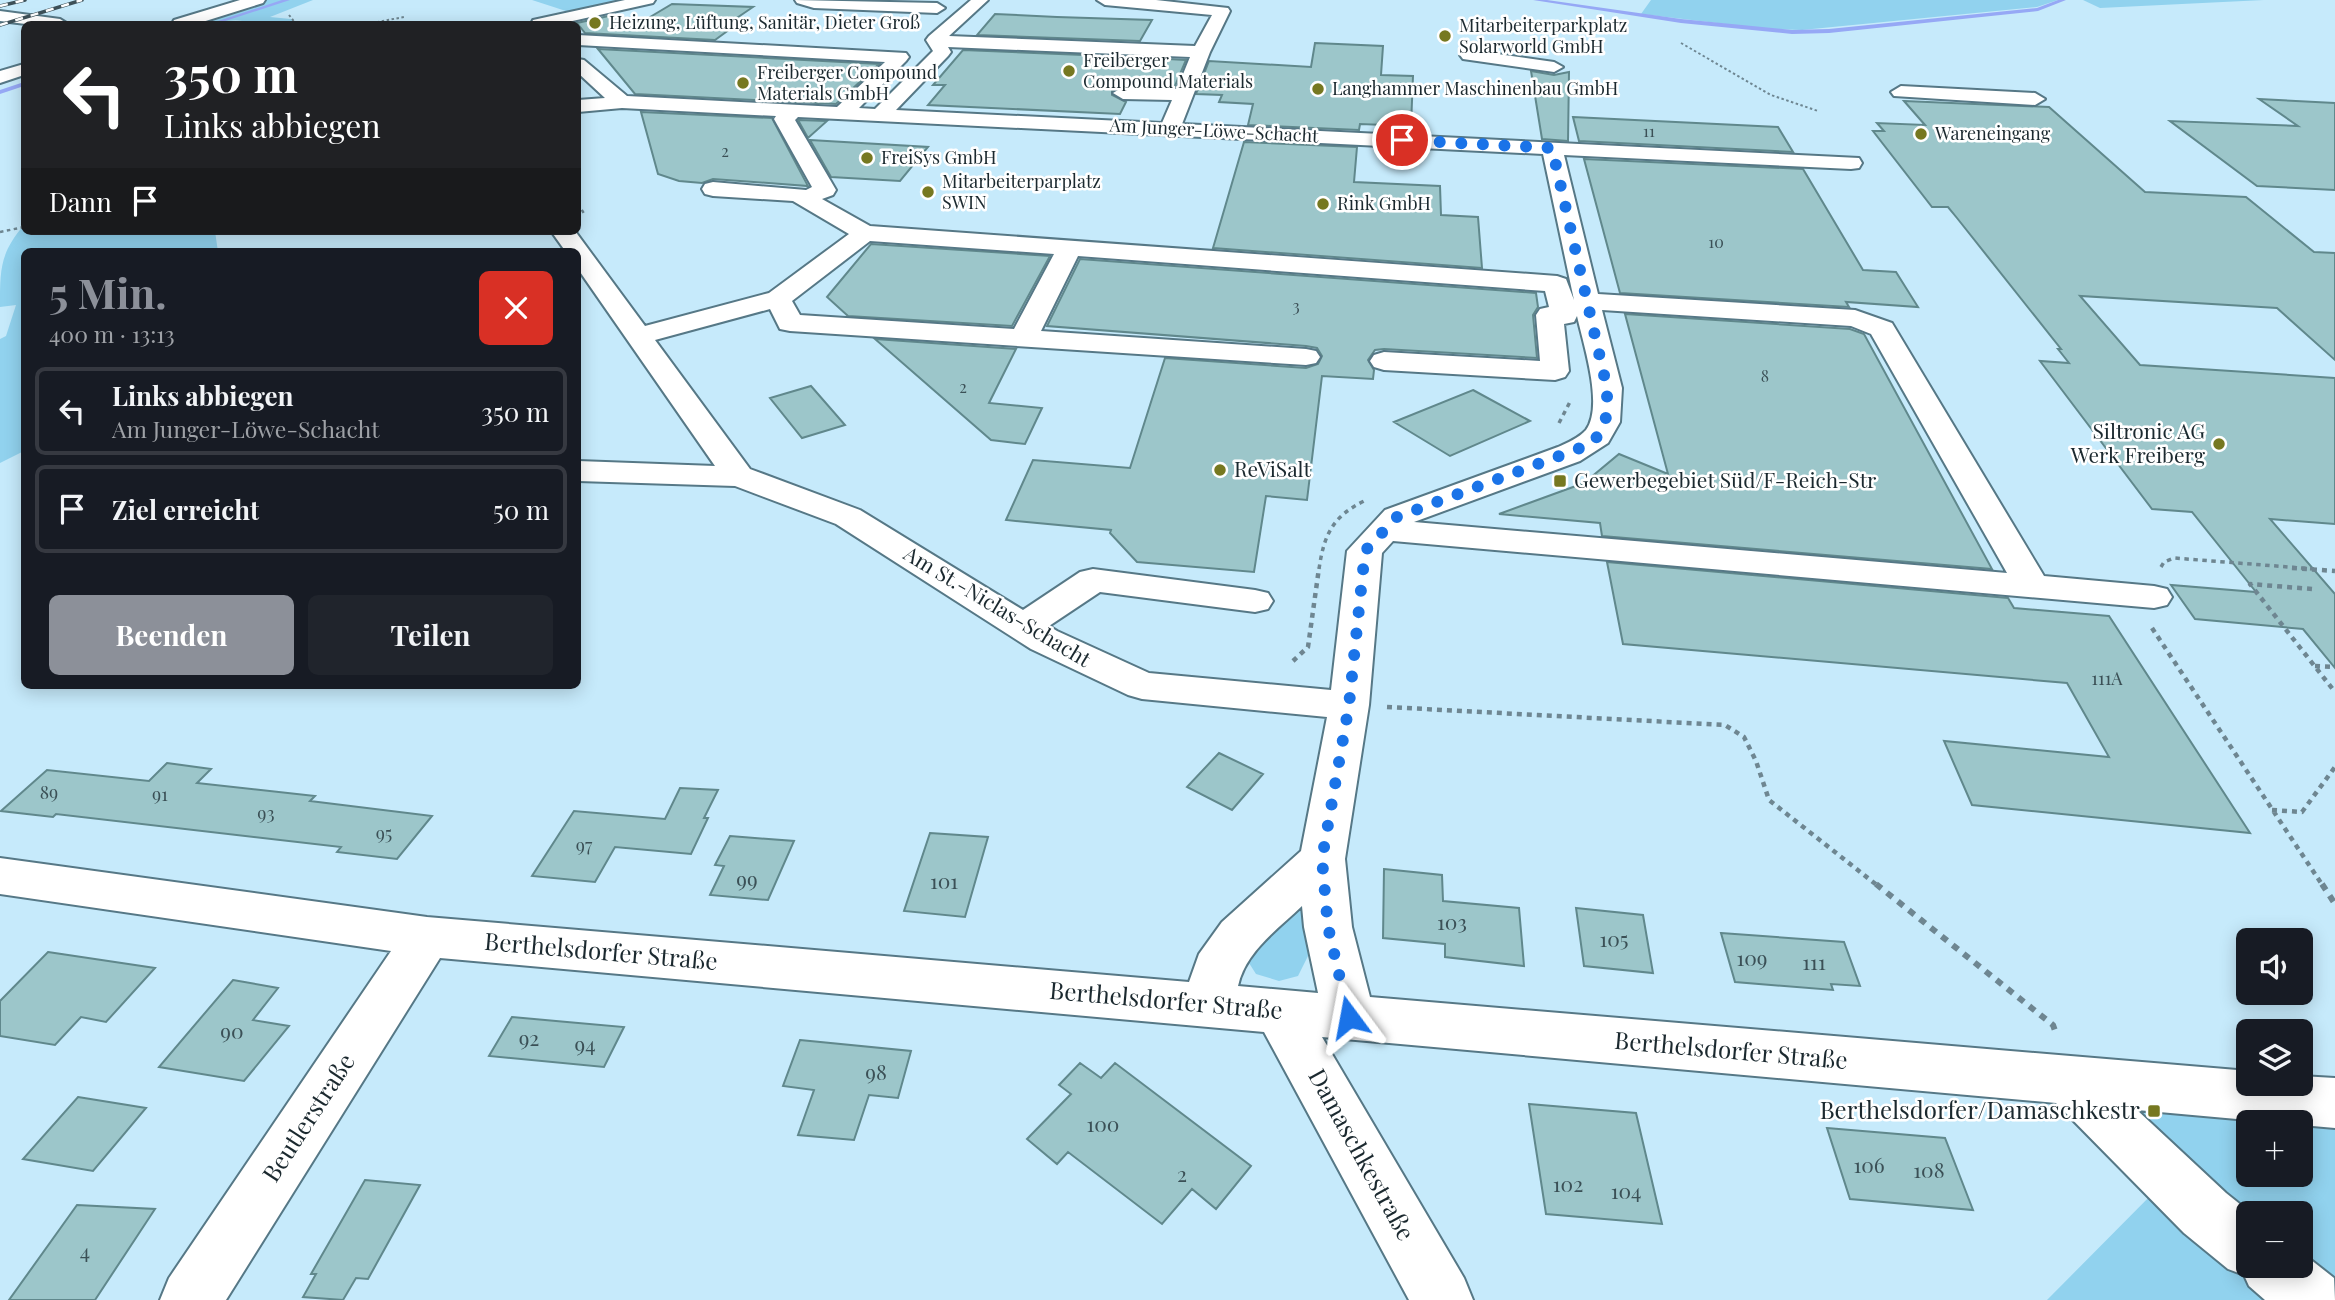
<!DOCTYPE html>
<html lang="de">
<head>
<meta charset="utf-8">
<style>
	:root { --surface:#171b24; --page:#20242c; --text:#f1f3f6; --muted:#9ea1a6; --line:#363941; --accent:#8c9099 }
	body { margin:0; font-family:"Playfair Display",serif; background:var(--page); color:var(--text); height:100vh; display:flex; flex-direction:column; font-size:26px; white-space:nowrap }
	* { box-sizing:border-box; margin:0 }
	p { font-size:23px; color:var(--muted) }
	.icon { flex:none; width:38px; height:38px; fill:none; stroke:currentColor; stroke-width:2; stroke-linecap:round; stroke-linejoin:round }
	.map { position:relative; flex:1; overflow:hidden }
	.details { position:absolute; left:21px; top:248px; width:560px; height:441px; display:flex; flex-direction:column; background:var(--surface); border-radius:10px; box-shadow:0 4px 18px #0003 }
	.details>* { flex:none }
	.top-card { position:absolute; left:21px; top:21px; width:560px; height:214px; border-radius:10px; box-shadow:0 4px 18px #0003; background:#202124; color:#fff; overflow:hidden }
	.buttons { position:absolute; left:2236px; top:928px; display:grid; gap:14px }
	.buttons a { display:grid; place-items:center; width:77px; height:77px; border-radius:10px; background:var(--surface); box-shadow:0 4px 18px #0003; font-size:35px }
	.pin { position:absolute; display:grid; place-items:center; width:60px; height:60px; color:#fff; margin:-30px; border:4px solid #fff; border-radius:50%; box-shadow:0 2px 7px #0007 }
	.me { position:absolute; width:77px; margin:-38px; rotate:347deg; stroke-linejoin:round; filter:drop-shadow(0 0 5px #0008) }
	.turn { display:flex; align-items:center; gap:24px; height:147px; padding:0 28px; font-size:32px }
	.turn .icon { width:91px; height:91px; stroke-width:2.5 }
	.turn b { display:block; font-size:49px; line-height:60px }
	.then { display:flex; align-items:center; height:66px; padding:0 28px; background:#0003; gap:14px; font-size:26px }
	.round { display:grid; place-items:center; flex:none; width:74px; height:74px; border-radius:10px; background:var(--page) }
	.summary { display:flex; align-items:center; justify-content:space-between; height:119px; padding:0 28px }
	h1 { font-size:42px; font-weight:700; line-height:52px; color:var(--accent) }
	.cta { display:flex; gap:14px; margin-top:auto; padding:14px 28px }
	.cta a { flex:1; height:80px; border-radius:10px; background:var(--accent); color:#fff; font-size:28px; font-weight:700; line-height:80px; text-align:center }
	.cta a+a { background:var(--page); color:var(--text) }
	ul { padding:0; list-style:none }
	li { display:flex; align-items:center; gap:21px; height:88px; margin:0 14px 10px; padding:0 14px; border:4px solid var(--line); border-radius:10px }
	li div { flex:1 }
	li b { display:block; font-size:26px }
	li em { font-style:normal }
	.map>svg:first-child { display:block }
</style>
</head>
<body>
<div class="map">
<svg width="2335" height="1300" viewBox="0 0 2335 1300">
	<rect width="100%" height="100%" fill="#c6eafb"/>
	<path fill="#91d2ee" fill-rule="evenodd" d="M257,0h56l-43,17 21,2 5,5h-80l26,-4 -62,4z
		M532,0h89l-52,12z
		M1651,0h407l-21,7 -235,23 -34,-1 -127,-15z
		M2083,0h181l-164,8z
		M24,225v6h191l3,21h-194v199l-24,12v-124l6,-3 10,-31 -16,2c0,-38 0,-54 24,-82z
		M1314,881l-5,73 -11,22 -19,5 -23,-7 -7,-11 25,-40z
		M2068,1079l267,44v177h-288l115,-116zM2249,1122h52v52h-52zM2249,1213h52v52h-52z"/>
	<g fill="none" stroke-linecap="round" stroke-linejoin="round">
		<path fill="#96a8f5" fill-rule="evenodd" d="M282,0h8l-74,24h-7z
			M1533,0h14l134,19 111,11 37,-1 208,-21 21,-8h8l-28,11 -209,22 -37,1 -111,-11z
			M24,82v4l-24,8v-4z"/>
	</g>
	<path fill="#9cc6ca" stroke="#60888c" stroke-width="2" d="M672,4l81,3 -25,17h9l-22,16 -130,-7 -8,-10 36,-8 27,8z
		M995,14l62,3 95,3 -12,21 -163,-6z
		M1315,43l68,3 -2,29 32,1 -2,50 -51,-2 -1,6 -111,-5 5,-21 -34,-2 3,-7 -26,-1 13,-33 102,6z
		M598,49l281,15 -43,40 -201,-10z
		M963,50l169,7 54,3 -11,26 -52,-2 -11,7v4l14,7 -6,12 -192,-9 17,-20h-12z
		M1531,71l23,4 15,-3 -1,69 -26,-2z
		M2259,99l76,4v87l-78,-4 -87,-65 128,5z
		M1904,101l145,6 96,85 101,5 68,55 21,1v107l-58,-52 -197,-12 60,69 195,13v146l-65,-5 65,75v74l-32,-39 -108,-10 -24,-34 85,7 -64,-80 -40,-3 -112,-148 29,2 -11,-14h3l-104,-131 -9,-11h-16l-59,-76h11l-7,-8 48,2z
		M641,112l131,6 36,68 -95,-7 -11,4 -23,-2 -21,-7z
		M1573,117l205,10 15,25 -214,-11z
		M798,120h1l28,1 -19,17z
		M810,140l118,7 -28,34 -69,-4z
		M1244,142l113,5 -3,35 86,4 1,29 37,2 4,51 -269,-20z
		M1584,159l219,10 60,101 33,2 22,35 -72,-5 3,5 -229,-14z
		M871,244l179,12 -38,70 -164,-10 -21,-19z
		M1080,259l456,34 2,14 -5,8 4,43 -153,-9 -9,1 -7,10 6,10 -1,9 -51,-3 -15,124 -41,-4 -12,76 -117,-10 -27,-29 1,-3 -105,-10 27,-60 97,8 35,-110 141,10 12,-4 4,-8 -5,-8 -11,-2 -259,-20z
		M1625,314l225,15 14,5 128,235 -390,-33 -2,-13 -101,-9 85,-31 35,-29 49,20z
		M875,339l141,10 -27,54 53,5 -17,36 -34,-4z
		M811,386l34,39 -43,13 -32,-40z
		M1473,390l57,31 -80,35 -56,-34z
		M1607,562l401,36 6,10 95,8 141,217 -278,-28 -28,-64 165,16 -42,-74 -444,-39z
		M1219,753l44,21 -31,36 -45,-23z
		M167,763l44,6 -14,14 118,13 -5,5 122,15 -35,43 -60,-7 4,-5 -285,-33 -3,3 -52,-6 46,-41 102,11z
		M680,788l38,2 -14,28h4l-17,36 -76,-7 -20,35 -63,-6 42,-65 91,8z
		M930,833l58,4 -23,80 -61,-6z
		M730,836l64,5 -26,59 -58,-5 14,-29 -9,-1z
		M1384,869l58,6 1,26 76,7 5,58 -79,-9v-13l-62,-6z
		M1576,908l67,7 10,58 -69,-7z
		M1721,933l123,9 16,44 -29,-2 2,6 -98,-8z
		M48,952l107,16 -49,54 -25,-5 -26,28 -55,-9v-35z
		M233,980l45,8 -25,32 36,6 -45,55 -85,-14z
		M512,1017l55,5 57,5 -20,40 -115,-11z
		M800,1040l111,11 -13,47 -29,-3 -15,45 -56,-5 16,-45 -31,-4z
		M1080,1063l21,15 14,-15 136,103 -35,43 -24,-20 -30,35 -94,-72 -11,12 -30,-25 44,-45 -12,-9z
		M78,1097l68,11 -53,63 -70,-12z
		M1529,1104l107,9 26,111 -116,-10z
		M1827,1128l118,10 28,72 -123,-11z
		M365,1180l55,5 -52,94 -12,-1 -13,22 -40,-3 13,-23h-5z
		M77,1205l78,4 -60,91h-86z"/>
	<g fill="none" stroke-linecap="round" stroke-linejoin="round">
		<defs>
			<path id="minor" d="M240,0h25l-2,3 -67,21h-24l2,-4z
				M625,0h30l-2,3 -94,21h-28l2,-4z
				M795,0l142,3 8,5 -8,5 -123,-5 -17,-5z
				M971,0h17l-39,36 246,10 17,-31 -107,-10 -8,-5h59l72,8 2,3 -20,41 -28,72 677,34 3,5 -3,5 -8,1 -287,-14 34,139 257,16 37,13 152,253 110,10 13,3 5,8 -5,8 -13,3 -761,-67 -11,12 -13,152 -24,154 7,68 18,70 879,74v12h52v-7l34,2v50l-34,-3v-3h-31l-133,-12 89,83 25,20h-2v52h52v-13l33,26 1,22h-70l-16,-14 -5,-11 -16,-6 -44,-36 -128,-130 -734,-66 142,241 9,22h-64l-145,-268 -824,-74 -214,342h-66l9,-22 222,-327 -391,-57v-36l427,59 762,65 10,-28 23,-32 79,-71 26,-134 -185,-18 -14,-4 -97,-46 -195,-125 -101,-38 -157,-5v-20l137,5 -137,-197v-17h-12l-15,-21h24l70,95 124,-33 80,-59 -56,-33 -80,-5 -8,-2 -3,-5 3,-5 8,-2 93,8 6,-3 -38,-68 2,-3 -154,-8 -44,4v-12l27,-2 -27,-25v-14l6,1 43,36 210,11 48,-45 -307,-17v-10l328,18 3,4 -3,4 -47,47 16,1 58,-58 -7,-11 3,-4zM948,47l242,10 -13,32 -54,-2 -10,6 10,6 49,1 -10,23 -266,-13 52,-54 3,-4zM798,117l745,37 31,146 -8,-21 -9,-3 -687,-50 -48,-27 11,-4 3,-5 -41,-70zM870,241l184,13 -40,75 -214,-14 -8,-14zM1078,256l467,35 4,16 -9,2 -4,6 4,46 -156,-9 -10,3 -4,6 4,6 10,3 171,10 10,-3 4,-6 -5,-47 10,-2 3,-6c6,27 27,90 9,114 -7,8 -19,13 -28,17l-173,63 -38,41 -16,139 -182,-17 -92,-42 -8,-5 51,-34 155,20 13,-3 5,-8 -5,-8 -13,-3 -162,-21 -13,3 -57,38 -163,-100 -110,-41 -95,-129 115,-31 10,20 10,2 516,34 10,-2 4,-6 -4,-6 -10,-2 -265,-18zM1602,310l249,16 20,8 136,239 -593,-51 166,-61 28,-18 12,-21 2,-34zM1302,906l2,21 14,66 -80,-7c7,-34 40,-57 64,-80z
				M0,11l60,8 8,5h-42l-26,-3z
				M1469,50l85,12 9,5 -9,5 -91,-13 -3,-4 3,-4z
				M24,64v11l-24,8v-12z
				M1901,86l134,7 10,6 -10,6 -141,-9 -3,-4z"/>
		</defs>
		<use href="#minor" stroke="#567886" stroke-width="4"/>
		<path stroke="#6e8691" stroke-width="2" stroke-dasharray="2.5 2.5" stroke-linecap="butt" d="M289,15l7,9
			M367,24l37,-7
			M1681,43l90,52 47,16"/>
		<path stroke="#6e8691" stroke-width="2.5" stroke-dasharray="3.5 3.5" stroke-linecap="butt" d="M578,204l7,11
			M0,232l24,-5"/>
		<path stroke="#6e8691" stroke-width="3.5" stroke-dasharray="4.5 4.5" stroke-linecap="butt" d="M1559,423l12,-23
			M2161,567l3,-5 10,-4 140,11
			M1319,569c5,-34 13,-52 45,-68"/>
		<path stroke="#6e8691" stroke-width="4.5" stroke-dasharray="5 5" stroke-linecap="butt" d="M2292,568l43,3
			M2312,589l-62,-5 85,108
			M2152,628l171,258
			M1293,661l15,-14 11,-79
			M2315,666l19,1
			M1387,707l338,18 19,12 12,24 13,39 109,86
			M2272,810l30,2 33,-45"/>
		<path stroke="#6e8691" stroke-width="6" stroke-dasharray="7 7" stroke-linecap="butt" d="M1876,884l177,141 4,11
			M2322,884l13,20"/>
		<use href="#minor" fill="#fff" fill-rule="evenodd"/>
		<defs>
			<path id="rail" d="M0,6l25,-6
				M0,25l82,-25"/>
		</defs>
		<use href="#rail" stroke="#3d5058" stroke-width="3.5"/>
		<use href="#rail" stroke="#fff" stroke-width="2.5" stroke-dasharray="8" stroke-linecap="butt"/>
	</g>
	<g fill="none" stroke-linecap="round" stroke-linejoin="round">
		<path stroke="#1a73e8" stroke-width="12" stroke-dasharray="0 21.6" d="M1349,1017l-21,-90 -6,-68 27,-154 16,-154 32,-34 194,-73c18,-20 16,-30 16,-56l-55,-240 -150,-8"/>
	</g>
	<g fill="#767820" stroke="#fff" stroke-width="2.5">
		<circle cx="595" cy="23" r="7"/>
		<circle cx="1445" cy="36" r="7"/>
		<circle cx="1069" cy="71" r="7"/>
		<circle cx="743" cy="83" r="7"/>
		<circle cx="1318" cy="89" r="7"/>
		<circle cx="1921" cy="134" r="7"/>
		<circle cx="867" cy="158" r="7"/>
		<circle cx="928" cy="192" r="7"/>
		<circle cx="1323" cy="204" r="7"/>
		<circle cx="2219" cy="444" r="7"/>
		<circle cx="1220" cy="470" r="7"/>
		<rect x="1553" y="474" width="14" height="14" rx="3.5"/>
		<rect x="2147" y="1104" width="14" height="14" rx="3.5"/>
	</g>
	<g text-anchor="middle" stroke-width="5" stroke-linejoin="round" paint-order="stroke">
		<g font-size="16" fill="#3b5056">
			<text x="1649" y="137">11</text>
			<text x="725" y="157">2</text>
			<text x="1716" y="248">10</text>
			<text x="1296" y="312">3</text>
			<text x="1765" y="382">8</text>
			<text x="963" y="393">2</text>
		</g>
		<g font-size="18" fill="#1b292f" stroke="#fff" text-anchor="start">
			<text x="609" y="29">Heizung, Lüftung, Sanitär, Dieter Groß</text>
			<text x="1459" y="32">Mitarbeiterparkplatz<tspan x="1459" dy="21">Solarworld GmbH</tspan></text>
			<text x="1083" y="67">Freiberger<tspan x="1083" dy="21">Compound Materials</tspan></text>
			<text x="757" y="79">Freiberger Compound<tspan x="757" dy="21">Materials GmbH</tspan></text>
			<text x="1332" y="95">Langhammer Maschinenbau GmbH</text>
			<text x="1935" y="140">Wareneingang</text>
			<text x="881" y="164">FreiSys GmbH</text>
			<text x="942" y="188">Mitarbeiterparplatz<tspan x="942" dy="21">SWIN</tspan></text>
			<text x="1337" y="210">Rink GmbH</text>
		</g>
		<g font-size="18" fill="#1b292f" stroke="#fff">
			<text transform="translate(1214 131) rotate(3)" y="6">Am Junger-Löwe-Schacht</text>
		</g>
		<g font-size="18" fill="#3b5056">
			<text x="2107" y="685">111A</text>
			<text x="49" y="799">89</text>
			<text x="160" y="801">91</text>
			<text x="266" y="820">93</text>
			<text x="384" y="840">95</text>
			<text x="584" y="852">97</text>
		</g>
		<g font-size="21" fill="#1b292f" stroke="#fff" text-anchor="start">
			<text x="2205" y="439" text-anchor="end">Siltronic AG<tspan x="2205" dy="24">Werk Freiberg</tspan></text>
			<text x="1234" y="477">ReViSalt</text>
			<text x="1574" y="488">Gewerbegebiet Süd/F-Reich-Str</text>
		</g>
		<g font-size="21" fill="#1b292f" stroke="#fff">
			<text transform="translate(997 607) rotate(31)" y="7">Am St.-Niclas-Schacht</text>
		</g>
		<g font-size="21" fill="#3b5056">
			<text x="747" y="887">99</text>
			<text x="944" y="889">101</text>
			<text x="1452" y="930">103</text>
			<text x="1614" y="947">105</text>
			<text x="1752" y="966">109</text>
			<text x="1814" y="970">111</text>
			<text x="232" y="1039">90</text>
			<text x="529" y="1046">92</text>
			<text x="585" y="1052">94</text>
			<text x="876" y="1080">98</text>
			<text x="1103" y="1132">100</text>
			<text x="1869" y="1173">106</text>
			<text x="1929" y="1178">108</text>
			<text x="1182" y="1182">2</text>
			<text x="1568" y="1192">102</text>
			<text x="1626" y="1199">104</text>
			<text x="85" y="1259">4</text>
		</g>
		<g font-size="24" fill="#1b292f" stroke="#fff">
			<text transform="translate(601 952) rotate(5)" y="8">Berthelsdorfer Straße</text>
			<text transform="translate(1166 1001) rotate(5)" y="8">Berthelsdorfer Straße</text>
			<text transform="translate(1731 1051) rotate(5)" y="8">Berthelsdorfer Straße</text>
			<text transform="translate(309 1118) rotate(-57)" y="8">Beutlerstraße</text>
			<text transform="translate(1361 1155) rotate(61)" y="8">Damaschkestraße</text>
		</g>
		<g font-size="24" fill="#1b292f" stroke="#fff" text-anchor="end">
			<text x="2140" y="1119">Berthelsdorfer/Damaschkestr</text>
		</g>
	</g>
</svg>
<div class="buttons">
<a><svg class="icon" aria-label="sound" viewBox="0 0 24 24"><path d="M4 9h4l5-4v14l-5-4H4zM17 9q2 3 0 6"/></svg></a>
<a><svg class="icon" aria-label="layers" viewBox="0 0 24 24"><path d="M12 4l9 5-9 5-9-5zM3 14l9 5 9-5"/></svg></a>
<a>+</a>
<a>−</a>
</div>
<div class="pin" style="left:1402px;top:140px;background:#d93025"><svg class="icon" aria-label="arrive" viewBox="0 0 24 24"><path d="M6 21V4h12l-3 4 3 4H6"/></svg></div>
<svg class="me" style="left:1349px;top:1017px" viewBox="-20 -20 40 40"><path d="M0-17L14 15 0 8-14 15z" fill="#1a73e8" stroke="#fff" stroke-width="4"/></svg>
<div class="top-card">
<div class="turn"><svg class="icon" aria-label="left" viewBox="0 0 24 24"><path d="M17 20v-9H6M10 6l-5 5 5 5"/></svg><div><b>350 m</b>Links abbiegen</div></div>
<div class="then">Dann<svg class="icon" aria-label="arrive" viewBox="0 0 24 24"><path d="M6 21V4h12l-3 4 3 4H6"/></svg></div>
</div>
<section class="details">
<div class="summary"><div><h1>5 Min.</h1><p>400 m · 13:13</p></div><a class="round" style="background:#d93025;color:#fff"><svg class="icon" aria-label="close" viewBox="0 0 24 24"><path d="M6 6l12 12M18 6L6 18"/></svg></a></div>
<ul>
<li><svg class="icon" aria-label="left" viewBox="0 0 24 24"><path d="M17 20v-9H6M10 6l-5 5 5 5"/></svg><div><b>Links abbiegen</b><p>Am Junger-Löwe-Schacht</p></div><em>350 m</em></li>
<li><svg class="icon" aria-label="arrive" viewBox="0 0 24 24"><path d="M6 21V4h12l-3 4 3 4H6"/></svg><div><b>Ziel erreicht</b></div><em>50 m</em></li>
</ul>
<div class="cta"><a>Beenden</a><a>Teilen</a></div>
</section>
</div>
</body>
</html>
